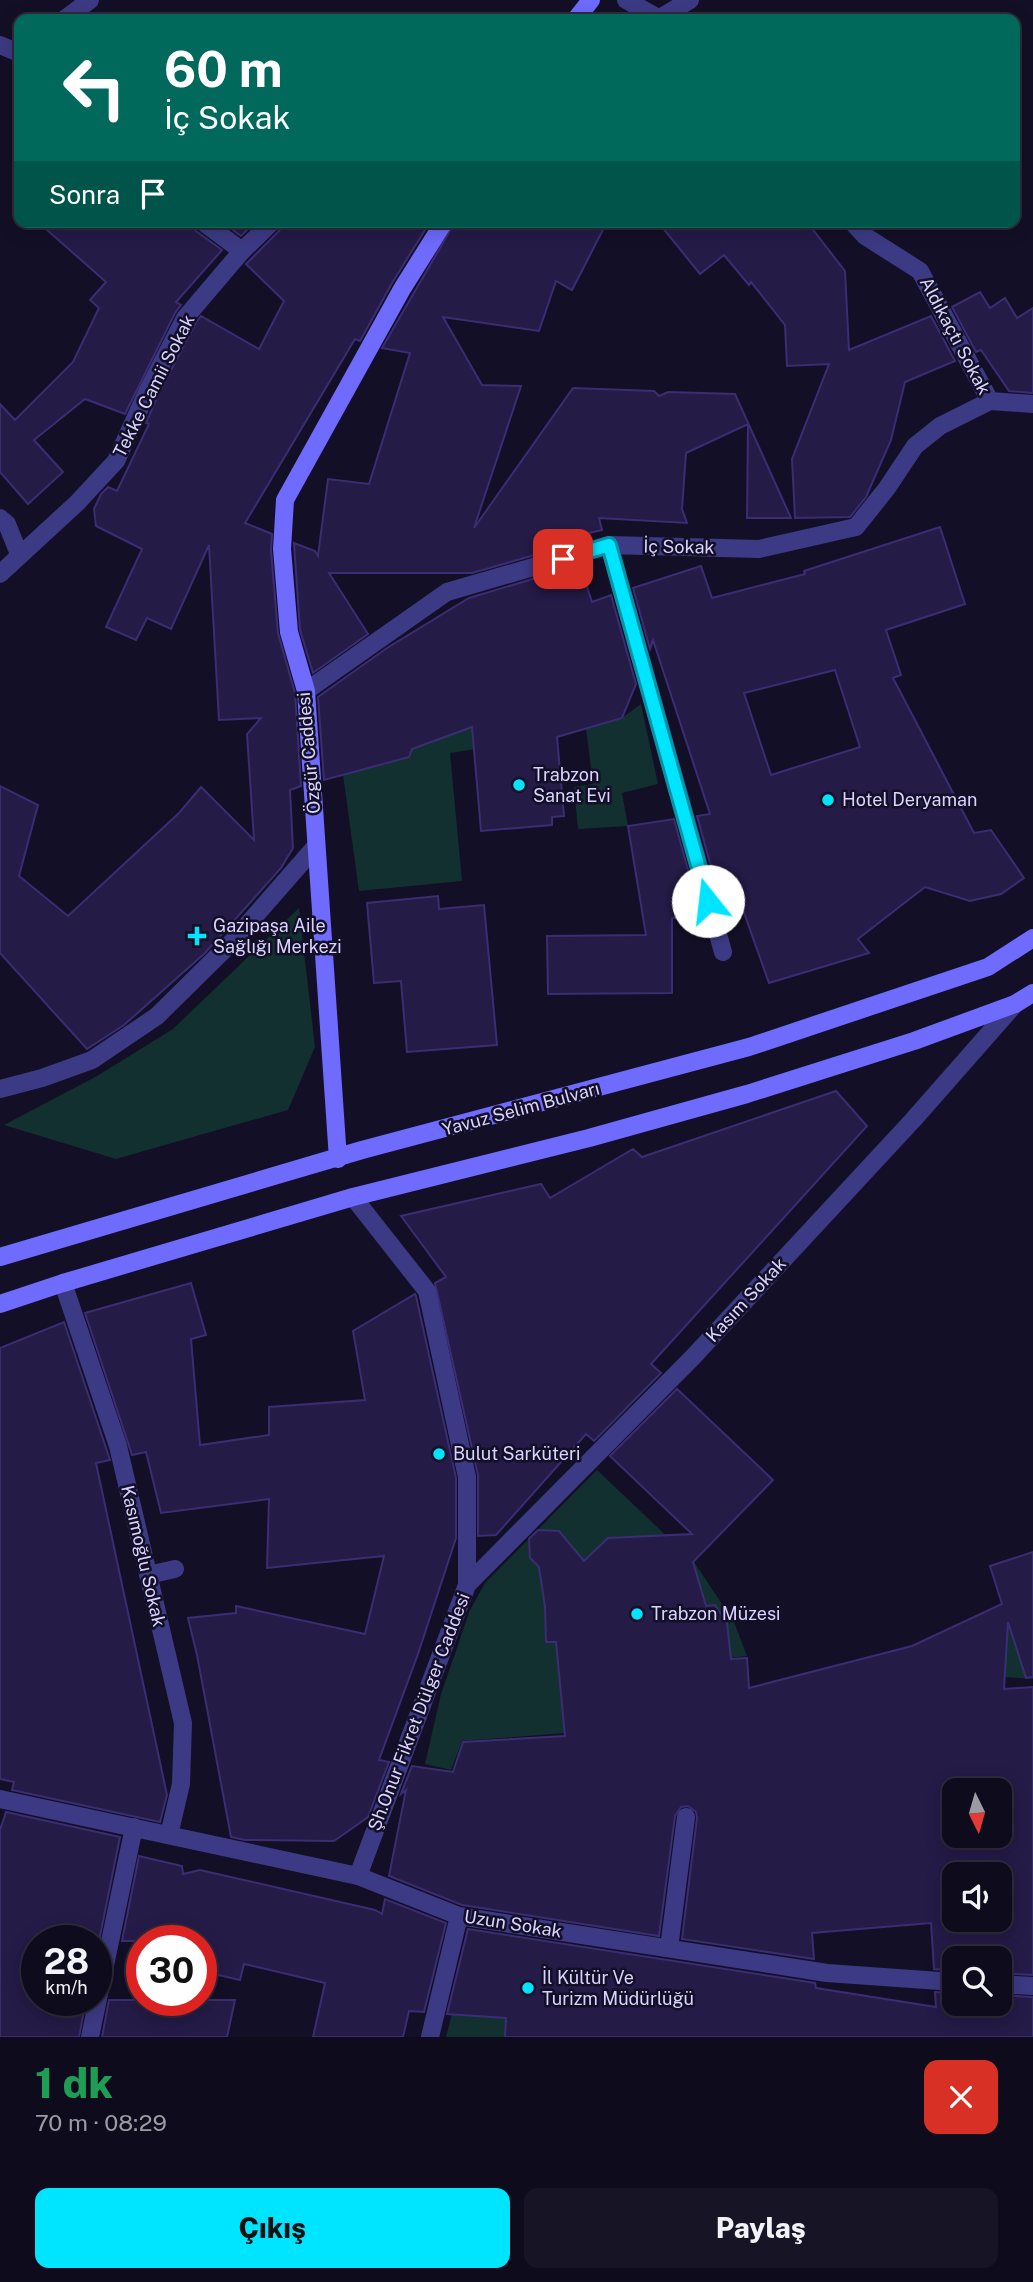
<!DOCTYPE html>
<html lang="tr">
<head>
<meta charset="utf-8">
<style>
	:root { --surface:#0e0b1c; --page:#171425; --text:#f1f3f6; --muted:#9b9ba3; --line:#2e2b3b; --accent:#00e5ff }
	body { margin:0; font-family:"Public Sans",sans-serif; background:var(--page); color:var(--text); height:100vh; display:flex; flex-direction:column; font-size:26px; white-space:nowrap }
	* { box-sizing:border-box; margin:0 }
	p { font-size:23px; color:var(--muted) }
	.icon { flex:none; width:38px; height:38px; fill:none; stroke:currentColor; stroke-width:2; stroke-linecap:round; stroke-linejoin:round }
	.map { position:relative; height:2037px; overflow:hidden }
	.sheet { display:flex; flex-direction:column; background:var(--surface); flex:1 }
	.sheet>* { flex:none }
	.banner { position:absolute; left:14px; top:14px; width:1006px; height:214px; border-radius:14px; box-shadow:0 4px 18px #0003,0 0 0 2px var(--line); background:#00695c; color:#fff; overflow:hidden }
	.needle { width:46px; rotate:175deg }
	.fabs { position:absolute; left:942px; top:1778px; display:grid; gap:14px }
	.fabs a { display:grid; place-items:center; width:70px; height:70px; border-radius:14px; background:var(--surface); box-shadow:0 4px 18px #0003,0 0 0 2px var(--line); font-size:35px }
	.speed { position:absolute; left:21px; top:1925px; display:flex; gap:14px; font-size:35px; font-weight:700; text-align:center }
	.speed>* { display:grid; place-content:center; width:91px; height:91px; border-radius:50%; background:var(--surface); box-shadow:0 4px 18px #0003,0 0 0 2px var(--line); line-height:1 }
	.speed small { font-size:18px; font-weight:400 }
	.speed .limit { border:10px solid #d22; background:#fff; color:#111 }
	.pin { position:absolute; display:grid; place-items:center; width:60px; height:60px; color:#fff; margin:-30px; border-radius:14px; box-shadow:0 4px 10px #0006 }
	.me { position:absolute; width:77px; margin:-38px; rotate:344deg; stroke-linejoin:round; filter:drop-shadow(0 0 5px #0008) }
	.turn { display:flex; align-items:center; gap:24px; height:147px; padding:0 35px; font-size:32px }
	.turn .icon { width:91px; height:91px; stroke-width:2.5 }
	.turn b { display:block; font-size:49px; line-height:60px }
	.then { display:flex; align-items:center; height:66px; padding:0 35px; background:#0003; gap:14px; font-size:26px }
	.round { display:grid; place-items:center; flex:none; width:74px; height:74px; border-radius:14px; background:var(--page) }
	.headline { display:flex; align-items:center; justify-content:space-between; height:119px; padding:0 35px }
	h1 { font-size:42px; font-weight:800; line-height:52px; color:#1e9e55 }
	.cta { display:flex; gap:14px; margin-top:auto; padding:14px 35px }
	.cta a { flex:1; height:80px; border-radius:14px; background:var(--accent); color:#111; font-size:28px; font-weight:800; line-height:80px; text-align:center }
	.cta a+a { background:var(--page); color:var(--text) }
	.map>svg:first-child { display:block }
</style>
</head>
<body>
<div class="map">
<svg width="1033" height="2037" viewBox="0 0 1033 2037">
	<rect width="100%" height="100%" fill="#130f26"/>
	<path fill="#12302f" d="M641,704l17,80 -36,9 6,33 -50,3 -4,-42 19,-3 -7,-56 36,-10z
		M473,722l87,14 -110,17 12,128 -103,10 -16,-116 66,-18 3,-8z
		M299,908l16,139 -27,63 -172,49 -112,-34 93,-49 76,-47z
		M597,1470l97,92 40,60 13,34 -19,2 -138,73 -128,10 -11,29 -26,-6 16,-70 18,-52 10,-30 16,-29z
		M1033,1616v63l-29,-2 4,-53z
		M452,2014l54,4 -1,19h-59z"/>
	<path fill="#241b47" stroke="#3b2d73" stroke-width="2" fill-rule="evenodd" d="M38,222h154l4,9 26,19 -46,52 5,3 -6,8 -50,101 -40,-15 -51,41 29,32 -35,32 -28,-32v-68l15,16 58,-58 26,-54 -9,-8 16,-18z
		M222,222h33l-14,14z
		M283,222h147l-38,61 -32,58 -5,-2 -110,184 27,11 -1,16 7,83 17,60 6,93 -11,4 3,58 -12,20 -76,85 -81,72 -37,24 -87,-96v-167l38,19 -19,71 49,40 111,-103 22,-26 53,53 -7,-106 14,-16 -42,2 -10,-175 -38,84 -24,-11 -11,22 -30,-13 36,-78 -46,-23 -2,-17 7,-15 7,-7 9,4 32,-67 -3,-1 12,-28 37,-71 6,-8 58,33 25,-48 -38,-37 34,-34z
		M455,222h152l-35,68 -16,-9 -17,50 -96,-14 39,68 39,1 -47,142 99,-140 81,3 5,5 9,-4 67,2 56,124h-44l1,-94 -62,29 -4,56 5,14 -88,-5 3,12 -31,7 2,7 -101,29h-143l39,61 -55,39 -13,-43 -6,-87 21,8 3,5 10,-77 41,5 41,-131 -28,-5z
		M658,222h149l38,49 4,79 82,-34 24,45 -50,21 -14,58 -25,57 -16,20 -55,1 -3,-59 37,-95 -42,2 -2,-41 -34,-43 -2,3 -25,-30 -24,19z
		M980,292l10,16 15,-10 12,20 16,-10v85l-24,-2 -28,-41 -5,2 -24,-45z
		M940,527l25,77 -79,26 15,45 -8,3 81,155 17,-3 33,48 -23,16 -31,7 -45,-14 -67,52 11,14 -100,30 -27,-76 -19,3 -26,-94 13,-2 -57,-174 -3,9 -17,-61 68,-22 11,32 93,-24 -1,-3zM835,670l25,77 -89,28 -27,-82z
		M580,565l12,37 19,-7 25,89 -14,34 -65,19 7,79 -12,1v8l-71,6 -9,-104 -60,22 -3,8 -85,23 -6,-83 69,-49 82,-50z
		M674,819l26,95 -28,4v75l-124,1 -1,-58 99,-1 -18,-109z
		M438,896l1,13 45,-4 13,140 -90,7 -6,-71 -27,2 -7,-80z
		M836,1091l31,35 -216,238 10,9 -67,68 -8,-7 -90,101 -18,1v-61l-43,-192 11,-6 -45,-61 140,-32 9,14 83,-49 9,8z
		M191,1283l15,52 -15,4 9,106 69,-10v-28l96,-7 -12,-69 62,-37 1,2 40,182v60l-38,116 -39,106 10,2 -21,55 -34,24 -89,-1 -14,-3 -34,-182 -9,-37 48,-5v-7l129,28 19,-78 -117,12 2,-69 -108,14 -15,-61 -14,3 -47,-142z
		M64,1322l46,138 -14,3 71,332 -7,27 -148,-32 2,-8 -14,-3v-431z
		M677,1389l96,91 -80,82 13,44 9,-1 12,18 4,36 16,-1 2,30 163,-42 90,-42 -12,-38 43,-14v125l-7,1 -18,-56 -4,67 29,-2v288l-34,-2v-15h-45v13l-20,-2 -3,-46 -119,10 2,26 -132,-20 15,-121 -1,-6 -8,-6 -7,1 -6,9 -16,120 -197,-31 -73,-29 17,-86 -5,4 11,-28 41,6 10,-30 102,-6 -9,-94h-10l-1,-35 -6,-40 -9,-9 -1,-19 9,-9 21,1 25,30 24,-23 84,-4 -82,-78zM954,1790h45v46h-45zM954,1874h45v46h-45z
		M6,1812l114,25 -21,104h-32l-30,-7v66h49l-7,37h-79v-207z
		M139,1856l43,10 1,8 17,-4 175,40 7,4 3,-15 61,24 -22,89 -15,-1 -6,26h-90l12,-54 -81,-19 -4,16 -39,-9v-30h-79z
		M468,1929l347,54 1,5 120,19 -1,-15 19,1v11h45v-9l34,2v40h-528l1,-19 -59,-4z
		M109,2000h126l-8,37h-125z"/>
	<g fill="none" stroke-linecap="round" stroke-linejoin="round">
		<path stroke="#3d3a85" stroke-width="18" d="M626,0l34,19
			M660,18l30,-18
			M65,19l25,-19
			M0,45l19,8
			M203,222l39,29
			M852,222l13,14 55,35 70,130
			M990,401l43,3
			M0,518l7,6 12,30
			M609,545l114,407
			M0,574l77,-71 39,-42 32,-71 37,-72 57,-67 30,-29
			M306,691l141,-99 162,-47 150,4 97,-22 31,-39 28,-42 25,-20 50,-25
			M0,1089l42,-11 50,-18 65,-44 76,-75 83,-95
			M353,1197l74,94 40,186v108l-109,291
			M63,1283l55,163 65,277 -2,61 -12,51
			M148,1575l27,-6
			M467,1585l226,-228 220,-237 102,-116
			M0,1799l358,77 101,40 368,57 127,9
			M669,1948l17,-131
			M999,1984l34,2
			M90,2037l44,-210
			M430,2037l29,-121"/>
		<path stroke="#6f6bff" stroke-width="18" d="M576,19l15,-19
			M338,1159l-32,-468 -17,-59 -7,-83 3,-49 117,-211 42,-67
			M0,1257l362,-107 387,-103 239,-80 45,-29
			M0,1304l63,-21 290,-86 236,-59 158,-44 167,-53 101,-37 18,-11"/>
	</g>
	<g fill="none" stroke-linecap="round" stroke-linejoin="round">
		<defs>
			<path id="route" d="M563,559l46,-14 99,356"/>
		</defs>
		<use href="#route" stroke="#0095a6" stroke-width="18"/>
		<use href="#route" stroke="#00e5ff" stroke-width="12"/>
	</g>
	<g fill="#00e5ff" stroke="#130f26" stroke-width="2.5">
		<circle cx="519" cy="785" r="7"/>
		<circle cx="828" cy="800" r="7"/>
		<path d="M193.5 925.5h7v7h7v7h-7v7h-7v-7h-7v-7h7z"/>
		<circle cx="439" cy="1454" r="7"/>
		<circle cx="637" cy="1614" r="7"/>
		<circle cx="528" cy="1988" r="7"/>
	</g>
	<g text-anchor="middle" stroke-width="5" stroke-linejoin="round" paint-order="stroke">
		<g font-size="18" fill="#d9d4ff" stroke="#130f26">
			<text transform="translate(955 336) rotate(62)" y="6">Aldıkaçtı Sokak</text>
			<text transform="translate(154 386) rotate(-63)" y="6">Tekke Camii Sokak</text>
			<text transform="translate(679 547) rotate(1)" y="6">İç Sokak</text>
			<text transform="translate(309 753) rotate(-95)" y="6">Özgür Caddesi</text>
			<text transform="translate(521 1109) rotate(-15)" y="6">Yavuz Selim Bulvarı</text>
			<text transform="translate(746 1300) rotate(-47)" y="6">Kasım Sokak</text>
			<text transform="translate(143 1556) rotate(77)" y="6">Kasımoğlu Sokak</text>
			<text transform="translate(419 1712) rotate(-69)" y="6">Şh.Onur Fikret Dülger Caddesi</text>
			<text transform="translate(513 1924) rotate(9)" y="6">Uzun Sokak</text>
		</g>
		<g font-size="18" fill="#d9d4ff" stroke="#130f26" text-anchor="start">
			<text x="533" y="781">Trabzon<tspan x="533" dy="21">Sanat Evi</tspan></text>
			<text x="842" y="806">Hotel Deryaman</text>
			<text x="213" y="932">Gazipaşa Aile<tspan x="213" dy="21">Sağlığı Merkezi</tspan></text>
			<text x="453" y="1460">Bulut Sarküteri</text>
			<text x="651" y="1620">Trabzon Müzesi</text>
			<text x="542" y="1984">İl Kültür Ve<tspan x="542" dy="21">Turizm Müdürlüğü</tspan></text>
		</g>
	</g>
</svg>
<div class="fabs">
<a><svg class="needle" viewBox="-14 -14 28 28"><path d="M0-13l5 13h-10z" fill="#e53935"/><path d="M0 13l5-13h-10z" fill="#9b9ba3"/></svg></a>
<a><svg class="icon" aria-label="sound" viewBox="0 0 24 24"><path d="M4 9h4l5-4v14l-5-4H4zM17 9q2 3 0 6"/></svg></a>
<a><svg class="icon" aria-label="search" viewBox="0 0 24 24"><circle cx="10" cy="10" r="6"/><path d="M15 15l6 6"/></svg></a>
</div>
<div class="speed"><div>28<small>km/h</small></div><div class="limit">30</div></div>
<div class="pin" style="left:563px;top:559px;background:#d93025"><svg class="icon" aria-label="arrive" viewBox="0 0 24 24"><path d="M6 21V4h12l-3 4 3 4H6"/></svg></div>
<svg class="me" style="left:708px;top:901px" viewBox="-20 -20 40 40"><circle r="19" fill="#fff"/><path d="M0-13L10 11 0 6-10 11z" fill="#00e5ff"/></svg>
<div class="banner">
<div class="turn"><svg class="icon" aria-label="left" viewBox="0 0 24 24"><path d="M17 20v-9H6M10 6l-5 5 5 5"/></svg><div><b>60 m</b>İç Sokak</div></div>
<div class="then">Sonra<svg class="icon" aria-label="arrive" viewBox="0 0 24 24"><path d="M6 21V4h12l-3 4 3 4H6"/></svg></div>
</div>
</div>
<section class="sheet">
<div class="headline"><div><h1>1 dk</h1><p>70 m · 08:29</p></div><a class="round" style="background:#d93025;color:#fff"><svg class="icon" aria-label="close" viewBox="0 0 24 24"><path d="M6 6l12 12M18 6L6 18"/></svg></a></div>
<div class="cta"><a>Çıkış</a><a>Paylaş</a></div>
</section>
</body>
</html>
